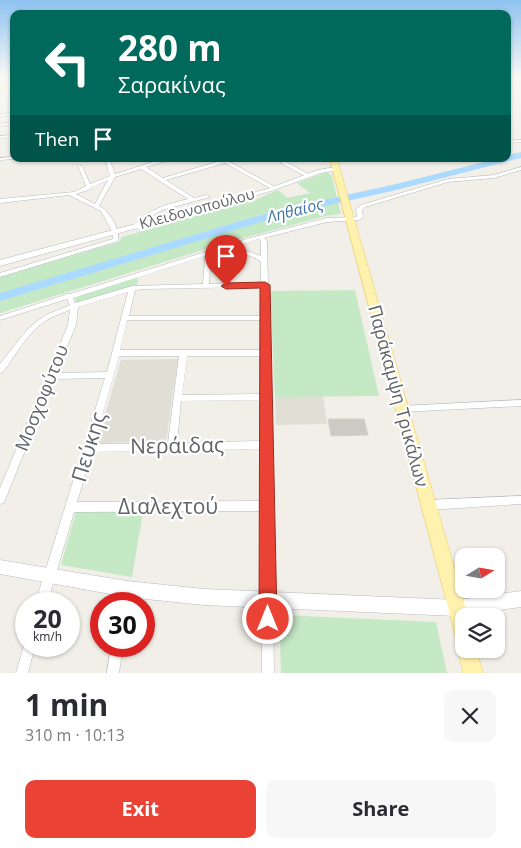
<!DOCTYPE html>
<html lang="en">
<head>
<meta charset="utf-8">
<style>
	:root { --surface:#fff; --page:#f7f7f7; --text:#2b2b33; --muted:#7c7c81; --accent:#ea4335 }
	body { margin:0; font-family:"Open Sans",sans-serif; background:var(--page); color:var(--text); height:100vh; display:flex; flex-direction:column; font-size:19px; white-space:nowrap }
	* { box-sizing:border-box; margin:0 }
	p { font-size:16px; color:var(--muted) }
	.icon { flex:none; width:28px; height:28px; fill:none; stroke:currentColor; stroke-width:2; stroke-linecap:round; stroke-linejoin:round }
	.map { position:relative; height:673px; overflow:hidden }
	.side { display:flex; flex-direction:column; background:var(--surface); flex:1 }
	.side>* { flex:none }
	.top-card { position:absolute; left:10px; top:10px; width:501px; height:152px; border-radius:10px; box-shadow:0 1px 4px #0004; background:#00695c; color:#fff; overflow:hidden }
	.needle { width:32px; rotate:79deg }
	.buttons { position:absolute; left:455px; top:548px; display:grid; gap:10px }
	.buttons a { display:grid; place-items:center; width:50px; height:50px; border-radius:10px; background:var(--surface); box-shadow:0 1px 4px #0004; font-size:25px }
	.speed { position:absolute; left:15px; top:592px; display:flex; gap:10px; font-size:25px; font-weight:700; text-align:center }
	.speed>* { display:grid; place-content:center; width:65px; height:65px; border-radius:50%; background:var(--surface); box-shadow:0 1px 4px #0004; line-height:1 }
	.speed small { font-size:12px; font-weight:400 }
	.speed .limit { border:8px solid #d22; background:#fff; color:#111 }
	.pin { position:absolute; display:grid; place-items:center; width:42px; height:42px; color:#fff; margin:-51px -21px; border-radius:50% 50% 50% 0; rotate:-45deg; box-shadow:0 0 5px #0007 }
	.pin .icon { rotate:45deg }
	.me { position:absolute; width:55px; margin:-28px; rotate:0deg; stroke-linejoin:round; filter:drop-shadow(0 0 4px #0008) }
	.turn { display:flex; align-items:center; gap:18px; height:105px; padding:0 25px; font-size:22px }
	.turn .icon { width:65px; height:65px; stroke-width:2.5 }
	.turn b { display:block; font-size:35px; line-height:42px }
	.then { display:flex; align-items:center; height:48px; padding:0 25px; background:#0003; gap:10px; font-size:19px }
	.round { display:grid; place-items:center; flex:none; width:52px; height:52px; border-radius:10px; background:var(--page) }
	.headline { display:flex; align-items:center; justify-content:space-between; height:85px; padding:0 25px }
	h1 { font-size:30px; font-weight:700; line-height:38px }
	.button { display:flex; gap:10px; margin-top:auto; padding:10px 25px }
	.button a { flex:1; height:58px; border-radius:10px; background:var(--accent); color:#fff; font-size:20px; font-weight:700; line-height:58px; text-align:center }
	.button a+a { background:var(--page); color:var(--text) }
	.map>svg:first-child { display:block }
</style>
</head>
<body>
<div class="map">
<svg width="521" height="673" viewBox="0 0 521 673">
	<rect width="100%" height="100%" fill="#f1efe8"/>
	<path fill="#e1ded6" d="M178,359l-12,82 -69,2 24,-83z
		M323,396l4,28 -51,1 -1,-28z"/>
	<path fill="#c5e8c5" d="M327,172l5,3 5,23 -64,13 -273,83v-18l119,-34 3,-5 130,-37 -8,5 34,-15 9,8 23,-5 -13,-10z
		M338,202l3,12 -15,2 -94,25 -232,72v-12l231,-71 82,-23z
		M137,277l1,7 -62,19 -2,-7z
		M355,290l24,106 -104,1 -5,-106z
		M76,511l67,1 -11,65 -71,-12z
		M279,615l157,7 11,51h-166z"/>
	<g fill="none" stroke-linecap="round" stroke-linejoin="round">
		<path fill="#aadaff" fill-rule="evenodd" d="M521,152v6l-129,33 -108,24 -284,86v-8l277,-83 115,-25 104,-26h12v-4z"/>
	</g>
	<path fill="#cccac5" stroke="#d6d1c6" d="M328,419h36l4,16 -37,1z"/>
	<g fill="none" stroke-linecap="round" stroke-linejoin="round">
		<defs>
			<path id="street" d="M0,84l8,3 1,1 -2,1 -7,-3z
				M0,93l14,3v2l-14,-3z
				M14,112v2l-14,3v-2z
				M14,122v2l-14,2v-2z
				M14,135v2l-14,1v-2z
				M521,140v2l-13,1v-2z
				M14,157v2h2l-16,1v-2z
				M105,159h4l6,15 48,-15h6v1l-23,7 17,11 60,-18 13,-1 -6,3 47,26 -5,1 -47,-26 -59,17 28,18 13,-3 3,2 -48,13 -16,10 -6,5 3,4 -3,2 -2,-1 -4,-5c14,-16 34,-21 54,-26l-47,-30 -23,7 -3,1 -16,29c11,5 21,23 19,35l-118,36v-4l113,-34 -1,-8 -11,-20 -32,-16 -69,8v-4l74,-7 12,-6 -8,-20v-1l4,1 8,18 20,-8zM108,180l-13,24 -19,-10 15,-5v-1z
				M332,159h13c-3,2 -11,2 -13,0z
				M282,162h4l26,14 -5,1 -25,-13z
				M521,167v3l-27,8 -46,4 -83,25 -3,3 1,7 -4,3 -32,2 -63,16 3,3 1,44 6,388h-12l-1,-162 -187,1 -27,92h-12l70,-226 -51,1 -49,121 -1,3 -4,1v-16l68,-163 2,-15c-8,3 -17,6 -25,11 -18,12 -29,34 -42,51l-3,1v-9l22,-28 11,-12 15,-10 22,-9 -3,-6 -67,21v-4l65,-21 1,-1h4l180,-56 77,-20 29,-1 1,-1 -1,-7 5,-4 87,-26 46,-4zM259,239l2,2v15l-17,-6 -16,-1zM219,251c15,3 30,1 42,11v21l-52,1 2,-30zM205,256l-2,28 -71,2 -57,17 -2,-5zM261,287v29h-132l6,-26 10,-1zM128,292l-21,80 -51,1 20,-48 2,-18zM127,320h134v30h-141zM119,356h60l-11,87 -74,1zM187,356h74v38l-79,1zM261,400v41l-84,2 4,-42zM261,449v52l-184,1 15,-50z
				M521,400v6l-120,6 -3,-1 -1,-2 1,-2 3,-1z
				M521,496v8l-93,6 -4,-2 -1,-3 1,-3 4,-2z
				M127,583l4,2 2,4 -3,15h-12l5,-19z
				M26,641v5h9l-7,27h-12l9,-31z
				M111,646h12l-4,27h-12z"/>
			<path id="secondary" d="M336,167l3,2 -1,1 -17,3 -50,18 -271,75v-6l267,-71 51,-19z
				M0,560l127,21 77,8 253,11 64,-9v16l-64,9 -253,-11 -77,-8 -127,-23z"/>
			<path id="primary" d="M14,85v4l-14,2v-4z
				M330,159h7l131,457h-4v33h12l7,24h-20l-5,-24 4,-7 -4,-2 -3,-6z"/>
		</defs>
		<use href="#street" stroke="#b5b8bc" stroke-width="1"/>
		<use href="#secondary" stroke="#b6babf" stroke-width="1"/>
		<use href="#primary" stroke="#f2c960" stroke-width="1"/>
		<use href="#street" fill="#fff" fill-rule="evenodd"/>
		<use href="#secondary" fill="#fff" fill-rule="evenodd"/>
		<use href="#primary" fill="#fff2af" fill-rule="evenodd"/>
	</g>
	<linearGradient id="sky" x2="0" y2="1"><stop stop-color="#8fc3f1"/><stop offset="0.45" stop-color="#f9f8f5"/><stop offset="1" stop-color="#f9f8f5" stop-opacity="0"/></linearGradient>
	<rect width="521" height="172" fill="url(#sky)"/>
	<path fill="#ea4335" stroke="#982c22" d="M265,282l5,3 7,334 -3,6 -6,3 -7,-3 -2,-6 1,-331 -34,1 -5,-3 5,-3z"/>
	<g text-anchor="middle" stroke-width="4.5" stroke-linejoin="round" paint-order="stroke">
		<g font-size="15" fill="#5f6368" stroke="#fff">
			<text transform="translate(197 209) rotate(-15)" y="5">Κλειδονοπούλου</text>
		</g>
		<g font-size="16" font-style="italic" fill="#4174aa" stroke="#fff">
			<text transform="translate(295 210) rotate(-14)" y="6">Ληθαίος</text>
		</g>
		<g font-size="18" fill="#5f6368" stroke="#fff">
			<text transform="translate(398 396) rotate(75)" y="6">Παράκαμψη Τρικάλων</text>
			<text transform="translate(42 398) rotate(-68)" y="6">Μοσχοφύτου</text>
		</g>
		<g font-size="21" fill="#5f6368" stroke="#fff">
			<text transform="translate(177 446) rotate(-1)" y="7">Νεράιδας</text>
			<text transform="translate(89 447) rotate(-73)" y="7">Πεύκης</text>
			<text x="168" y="514">Διαλεχτού</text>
		</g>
	</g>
</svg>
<div class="buttons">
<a><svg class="needle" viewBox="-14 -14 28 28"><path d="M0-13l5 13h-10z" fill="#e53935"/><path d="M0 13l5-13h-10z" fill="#7c7c81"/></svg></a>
<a><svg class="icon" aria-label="layers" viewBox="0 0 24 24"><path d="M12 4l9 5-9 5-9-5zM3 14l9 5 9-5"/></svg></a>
</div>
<div class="speed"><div>20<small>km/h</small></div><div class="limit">30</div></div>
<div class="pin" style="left:226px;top:286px;background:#d93025"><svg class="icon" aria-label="arrive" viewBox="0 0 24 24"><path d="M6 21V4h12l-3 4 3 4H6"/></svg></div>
<svg class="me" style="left:268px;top:619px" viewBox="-20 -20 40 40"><circle r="17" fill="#ea4335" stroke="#fff" stroke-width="3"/><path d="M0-11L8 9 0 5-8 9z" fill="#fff"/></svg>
<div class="top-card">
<div class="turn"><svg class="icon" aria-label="left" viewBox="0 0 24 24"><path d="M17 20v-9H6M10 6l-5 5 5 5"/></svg><div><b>280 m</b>Σαρακίνας</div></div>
<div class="then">Then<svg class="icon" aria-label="arrive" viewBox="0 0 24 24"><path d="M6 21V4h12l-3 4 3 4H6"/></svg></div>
</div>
</div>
<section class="side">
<div class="headline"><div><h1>1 min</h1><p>310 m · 10:13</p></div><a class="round"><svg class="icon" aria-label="close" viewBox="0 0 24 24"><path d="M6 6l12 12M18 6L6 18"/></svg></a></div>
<div class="button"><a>Exit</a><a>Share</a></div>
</section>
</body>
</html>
